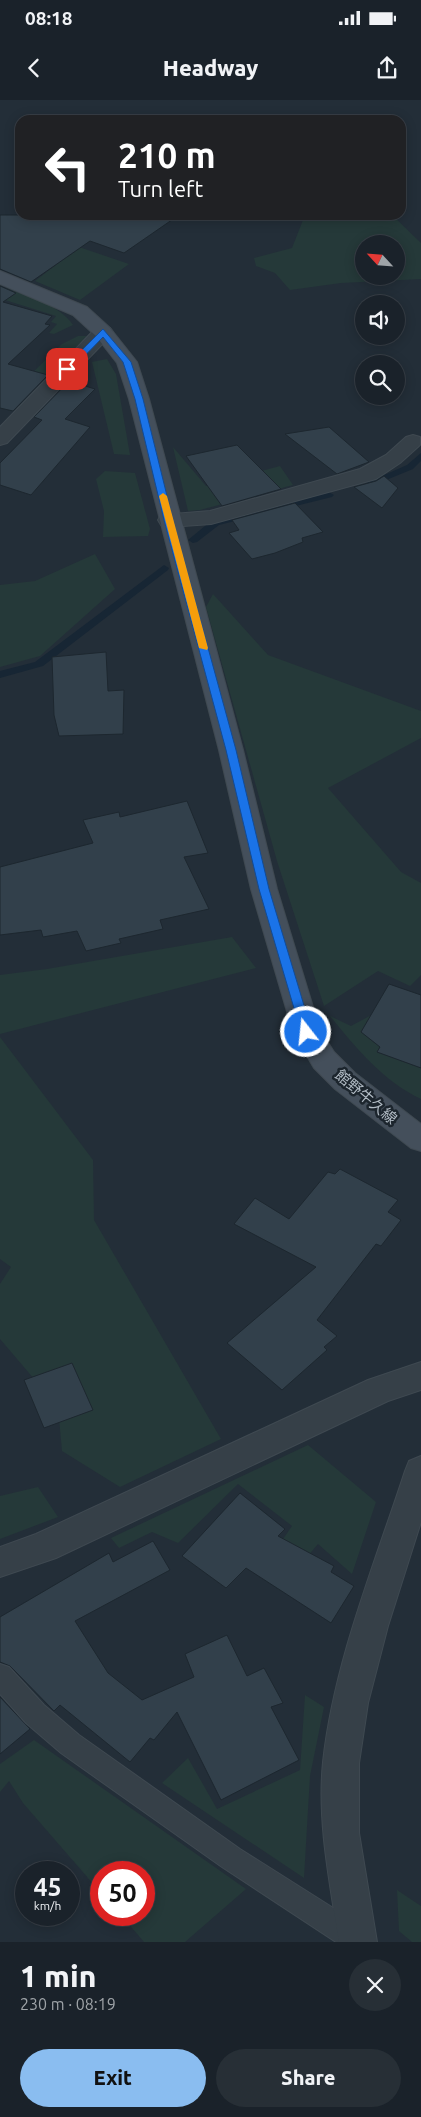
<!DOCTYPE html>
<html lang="en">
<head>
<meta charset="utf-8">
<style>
	:root { --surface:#1a222a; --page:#272f36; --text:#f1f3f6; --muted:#9fa4a8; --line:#383f47; --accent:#8abdf0 }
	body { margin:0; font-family:Ubuntu,"Noto Sans JP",sans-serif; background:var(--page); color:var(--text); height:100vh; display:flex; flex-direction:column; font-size:19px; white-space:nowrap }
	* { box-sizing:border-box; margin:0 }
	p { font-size:16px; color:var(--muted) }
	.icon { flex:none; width:28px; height:28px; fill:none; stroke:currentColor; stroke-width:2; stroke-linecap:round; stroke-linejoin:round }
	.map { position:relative; height:1842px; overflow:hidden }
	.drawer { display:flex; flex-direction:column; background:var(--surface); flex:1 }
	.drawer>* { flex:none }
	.banner { position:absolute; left:15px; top:15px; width:391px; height:105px; border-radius:15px; box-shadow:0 2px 12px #0003,0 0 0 1px var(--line); background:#202124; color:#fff; overflow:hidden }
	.needle { width:32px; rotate:296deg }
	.buttons { position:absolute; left:355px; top:135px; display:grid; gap:10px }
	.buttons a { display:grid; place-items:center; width:50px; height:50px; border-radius:50%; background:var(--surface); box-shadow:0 2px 12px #0003,0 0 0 1px var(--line); font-size:25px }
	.speed { position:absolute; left:15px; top:1761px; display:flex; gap:10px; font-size:25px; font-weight:700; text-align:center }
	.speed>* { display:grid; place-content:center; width:65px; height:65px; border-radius:50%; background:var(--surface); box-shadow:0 2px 12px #0003,0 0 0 1px var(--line); line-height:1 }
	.speed small { font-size:12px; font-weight:400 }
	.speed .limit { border:8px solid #d22; background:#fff; color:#111 }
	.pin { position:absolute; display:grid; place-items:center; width:42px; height:42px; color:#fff; margin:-21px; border-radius:10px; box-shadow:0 2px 8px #0006 }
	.me { position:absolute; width:55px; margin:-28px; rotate:344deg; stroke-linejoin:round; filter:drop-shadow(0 0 4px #0008) }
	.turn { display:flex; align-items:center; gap:18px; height:105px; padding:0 20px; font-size:22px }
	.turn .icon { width:65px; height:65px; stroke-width:2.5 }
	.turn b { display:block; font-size:35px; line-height:42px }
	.round { display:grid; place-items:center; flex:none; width:52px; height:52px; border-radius:26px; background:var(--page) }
	.head { display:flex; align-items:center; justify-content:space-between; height:85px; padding:0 20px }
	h1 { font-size:30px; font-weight:800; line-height:38px }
	.primary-button { display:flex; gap:10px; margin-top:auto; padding:10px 20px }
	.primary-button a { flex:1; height:58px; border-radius:30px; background:var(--accent); color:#111; font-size:20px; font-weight:800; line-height:58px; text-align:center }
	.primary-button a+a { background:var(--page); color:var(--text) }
	.status { display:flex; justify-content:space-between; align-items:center; height:35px; padding:0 25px; background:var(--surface); direction:ltr }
	.status svg { height:14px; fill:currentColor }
	header { display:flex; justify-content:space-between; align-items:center; height:65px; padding:0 20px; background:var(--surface); font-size:22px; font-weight:800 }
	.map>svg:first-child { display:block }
</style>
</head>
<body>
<div class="status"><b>08:18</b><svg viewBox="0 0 49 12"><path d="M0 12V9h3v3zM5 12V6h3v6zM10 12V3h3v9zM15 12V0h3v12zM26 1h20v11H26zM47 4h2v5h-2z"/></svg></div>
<header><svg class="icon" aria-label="back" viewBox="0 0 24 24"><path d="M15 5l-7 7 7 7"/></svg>Headway<svg class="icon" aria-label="share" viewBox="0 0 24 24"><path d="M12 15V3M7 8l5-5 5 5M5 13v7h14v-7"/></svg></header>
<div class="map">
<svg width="421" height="1842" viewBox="0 0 421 1842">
	<rect width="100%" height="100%" fill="#232e38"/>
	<path fill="#253939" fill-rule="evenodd" d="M320,115h72l29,28v36l-80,4 -51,7 -15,-17 -19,-7 -2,-8 38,-10 11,-28zM364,144h32v32h-32z
		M79,147l50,17 -49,36 -45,-19z
		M4,188c22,7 56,17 69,37l-19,9 -5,-1 8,-9 -6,-2 5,-6 -51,-16 -5,-8z
		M78,236h9l-45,45 -14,-4 34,-33z
		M107,259l9,15 14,81 -16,-1 -22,-92z
		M173,347l33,39 74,-20 13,19 -93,25 -12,1z
		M105,371l30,2 15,56 -2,7 -45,1 1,-26 -8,-32z
		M95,454l20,35 -75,67 -40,11v-82l35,-4z
		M213,494l55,61 153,56v27l-93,50 73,84 20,11v92l-11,11 -32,-15 -54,35 -47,-145 -71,-254z
		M232,837l24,31 -256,66v-59l47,-6z
		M377,912l16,8 -16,32 44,16v31c-38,-18 -65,-51 -91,-83l21,10z
		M0,937l93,123 1,60 127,219 -101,48 -58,-36 -4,-44 -58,-68v-55l11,-17 -11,-8z
		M308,1345l68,57 -24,72 -34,-30 -39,46 -20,-16 33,-48 -54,-42 -60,59 -26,-11 -33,16 -8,-10z
		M38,1387l20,30 -58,22v-43z
		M305,1595l19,12 -14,69 -6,102 -142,-95 26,-25 29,51 83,-39z
		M34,1640l212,149 -61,53h-41l-23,-27h23v-43h-43v21l-78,-90 -14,-22 -9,11v-28z
		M397,1790l24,16v36h-9l-13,-11z"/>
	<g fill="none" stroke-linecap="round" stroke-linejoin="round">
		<path fill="#172634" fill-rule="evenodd" d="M421,353v8l-8,8 -39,16 -3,1 -5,-3 41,-18z
			M329,392l5,3 -2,2 -113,28 -22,17 -4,1 -5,-3 23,-19z
			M164,465l5,3 -1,2 -125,96 -43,12v-7l35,-9z"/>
	</g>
	<path fill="#32404b" stroke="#1d272f" d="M0,115h179l-55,38 -34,-12 -59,41 -31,-13z
		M0,186l16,7 -13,9 49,14 -7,8 5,1 -42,39 40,11 -35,36 -13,-3z
		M69,281l26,8 -30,30 25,8 -59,68 -31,-10v-22l42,-43 -8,-3z
		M329,327l40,35 -32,12 -52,-40z
		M237,345l44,44 -59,17 -36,-50z
		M384,376l14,12 -16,20 -28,-21 22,-6z
		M295,403l28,29 -21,6 1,4 -28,11 -23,6 -23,-26 10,-3 -7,-10z
		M106,552l2,39 16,-1 -1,44 -64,2 -5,-21 -2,-58z
		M187,701l21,52 -24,4 25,52 -49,11 3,9 -44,10 2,4 -35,8 -9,-20 -34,6 -2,-7 -41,5v-68l93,-24 -10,-23 36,-8 1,5z
		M389,884l32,11v73l-44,-16 3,-5 -19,-15z
		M340,1069l58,31 -10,12 13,8 -20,26 -5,-2 -59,76 20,16 -13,11 3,3 -45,40 -55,-47 89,-76 -82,-43 21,-26 34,21 39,-47 7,2z
		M72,1263l21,47 -49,18 -20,-48z
		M240,1393l45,36 -7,7 56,30 -3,6 23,14 -23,37 -85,-55 -20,20 -44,-32z
		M153,1441l17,29 -95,51 33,52 34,27 52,-23 -9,-23 42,-19 20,41 17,-8 19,35 -12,4 28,53 -78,40 -44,-88 -23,28 -4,-2 -20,24 -70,-57 -6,6 -44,-45 -10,-4v-45l109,-64 4,9z
		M0,1597l30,32 -30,25z"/>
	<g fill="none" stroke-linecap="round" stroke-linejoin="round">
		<defs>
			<path id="lane" d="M0,1564l9,3 35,38 35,30 161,114 128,81 3,12h-35l-114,-75 -161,-114 -35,-30 -26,-29z"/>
			<path id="street" d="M103,226l7,2 3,4 -3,4 -103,107 -7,2v-18l96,-99z
				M413,335l7,2v8l-20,18 -24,16 -165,45 -42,3 -8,-2 -3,-5 3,-5 49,-4 150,-42 26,-14 20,-18z
				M421,1262v28l-33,11 -332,157 -56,19v-30l36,-13 332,-154z
				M421,1356v66l-33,104 -20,77 -9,60v70l18,109h-38c-9,-59 -22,-120 -16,-180 11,-100 51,-196 82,-291l4,-10z"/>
			<path id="secondary" d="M0,171l87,36 23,21 27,34 12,37 94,351 34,139 43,141 14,22 21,21 66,51v27l-10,-3 -76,-59 -21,-21 -21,-36 -42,-143 -32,-139 -90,-351 -12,-36 -21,-27 -23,-21 -73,-31z"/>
		</defs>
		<use href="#lane" stroke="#3f4951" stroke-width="2"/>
		<use href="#street" stroke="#3f4951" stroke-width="2"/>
		<use href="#secondary" stroke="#3f4951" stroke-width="2"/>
		<use href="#lane" fill="#364048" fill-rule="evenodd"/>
		<use href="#street" fill="#364048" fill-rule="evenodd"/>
		<use href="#secondary" fill="#444f5b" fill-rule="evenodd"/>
	</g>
	<path fill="#1a73e8" stroke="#114b97" d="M103,229l28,33 12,37 30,121 63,230 33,139 43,143 -6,5 -5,-5 -42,-143 -33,-139 -62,-230 -29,-121 -12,-37 -20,-25 -33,34 -7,-2z"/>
	<path fill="#f59e0b" d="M163,393l4,3 41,152 -1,2 -8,-2 -40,-152z"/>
	<g text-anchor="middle" stroke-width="5" stroke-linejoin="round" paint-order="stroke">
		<g font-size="15" fill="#b1bbc4" stroke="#1c252d">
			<text transform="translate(366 997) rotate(40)" y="5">館野牛久線</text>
		</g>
	</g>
</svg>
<div class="buttons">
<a><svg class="needle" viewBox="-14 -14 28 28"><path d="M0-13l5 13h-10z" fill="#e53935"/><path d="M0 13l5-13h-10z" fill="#9fa4a8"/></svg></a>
<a><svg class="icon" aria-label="sound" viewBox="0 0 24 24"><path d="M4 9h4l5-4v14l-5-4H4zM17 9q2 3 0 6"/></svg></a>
<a><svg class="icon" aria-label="search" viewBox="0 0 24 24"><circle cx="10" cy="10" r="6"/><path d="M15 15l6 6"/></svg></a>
</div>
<div class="speed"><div>45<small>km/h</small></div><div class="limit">50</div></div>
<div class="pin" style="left:67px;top:269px;background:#d93025"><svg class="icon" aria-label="arrive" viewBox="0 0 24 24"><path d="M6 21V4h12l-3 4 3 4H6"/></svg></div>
<svg class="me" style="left:306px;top:932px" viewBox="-20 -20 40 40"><circle r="17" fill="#1a73e8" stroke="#fff" stroke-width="3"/><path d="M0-11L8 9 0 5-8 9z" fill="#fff"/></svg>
<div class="banner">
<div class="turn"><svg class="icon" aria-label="left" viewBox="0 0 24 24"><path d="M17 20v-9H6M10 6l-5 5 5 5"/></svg><div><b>210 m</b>Turn left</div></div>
</div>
</div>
<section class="drawer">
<div class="head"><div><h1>1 min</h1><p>230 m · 08:19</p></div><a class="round"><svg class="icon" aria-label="close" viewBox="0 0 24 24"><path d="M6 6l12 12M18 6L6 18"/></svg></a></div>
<div class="primary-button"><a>Exit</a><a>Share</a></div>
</section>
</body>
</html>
